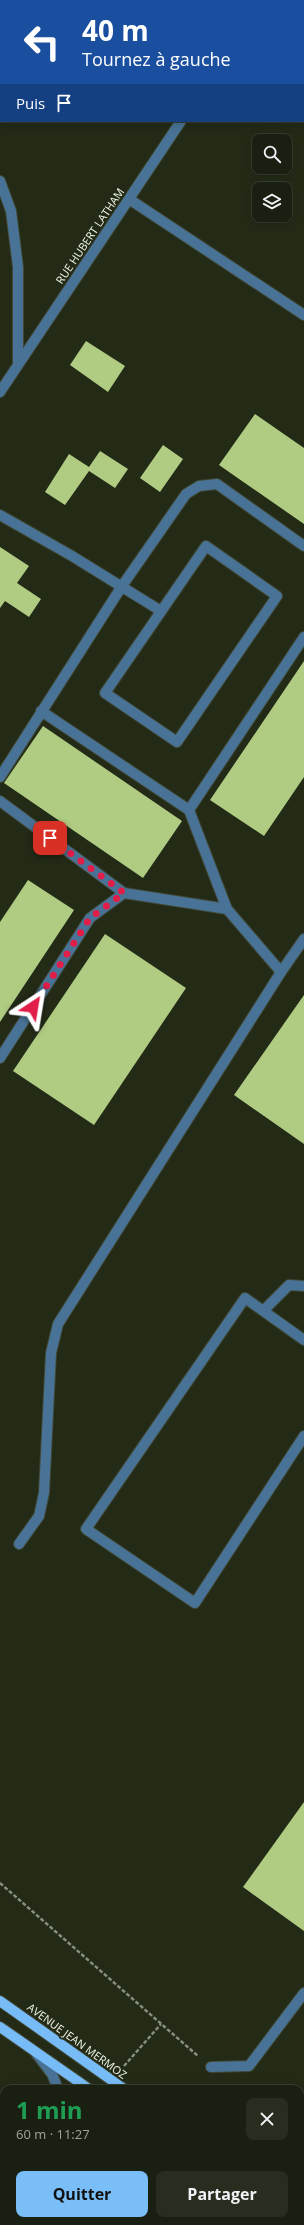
<!DOCTYPE html>
<html lang="fr">
<head>
<meta charset="utf-8">
<style>
	:root { --surface:#1a2011; --page:#272d1f; --text:#f1f3f6; --muted:#9fa39f; --line:#383e31; --accent:#7abef8 }
	body { margin:0; font-family:"Open Sans",sans-serif; background:var(--page); color:var(--text); height:100vh; display:flex; flex-direction:column; font-size:15px; white-space:nowrap }
	* { box-sizing:border-box; margin:0 }
	p { font-size:13px; color:var(--muted) }
	.icon { flex:none; width:22px; height:22px; fill:none; stroke:currentColor; stroke-width:2; stroke-linecap:round; stroke-linejoin:round }
	.map { position:relative; flex:1; overflow:hidden }
	.side { position:absolute; left:0px; top:2085px; width:304px; height:140px; display:flex; flex-direction:column; background:var(--surface); border-radius:12px 12px 0 0; box-shadow:0 2px 10px #0003,0 0 0 1px var(--line) }
	.side>* { flex:none }
	.guide { position:absolute; left:0px; top:0px; width:304px; height:122px; box-shadow:0 2px 10px #0003,0 0 0 1px var(--line); background:#1a4fa0; color:#fff; overflow:hidden }
	.buttons { position:absolute; left:252px; top:134px; display:grid; gap:8px }
	.buttons a { display:grid; place-items:center; width:40px; height:40px; border-radius:8px; background:var(--surface); box-shadow:0 2px 10px #0003,0 0 0 1px var(--line); font-size:20px }
	.pin { position:absolute; display:grid; place-items:center; width:34px; height:34px; color:#fff; margin:-17px; border-radius:8px; box-shadow:0 2px 6px #0006 }
	.me { position:absolute; width:44px; margin:-22px; rotate:33deg; stroke-linejoin:round; filter:drop-shadow(0 0 3px #0008) }
	.turn { display:flex; align-items:center; gap:14px; height:84px; padding:0 16px; font-size:18px }
	.turn .icon { width:52px; height:52px; stroke-width:2.5 }
	.turn b { display:block; font-size:28px; line-height:34px }
	.then { display:flex; align-items:center; height:38px; padding:0 16px; background:#0003; gap:8px; font-size:15px }
	.round { display:grid; place-items:center; flex:none; width:42px; height:42px; border-radius:8px; background:var(--page) }
	.headline { display:flex; align-items:center; justify-content:space-between; height:68px; padding:0 16px }
	h1 { font-size:24px; font-weight:700; line-height:30px; color:#1e9e55 }
	.cta { display:flex; gap:8px; margin-top:auto; padding:8px 16px }
	.cta a { flex:1; height:46px; border-radius:8px; background:var(--accent); color:#111; font-size:16px; font-weight:700; line-height:46px; text-align:center }
	.cta a+a { background:var(--page); color:var(--text) }
	.map>svg:first-child { display:block }
</style>
</head>
<body>
<div class="map">
<svg width="304" height="2225" viewBox="0 0 304 2225">
	<rect width="100%" height="100%" fill="#232b17"/>
	<path fill="#b0cb82" d="M86,341l39,25 -17,26 -38,-27z
		M255,414l49,34v76l-85,-59z
		M163,445l20,14 -23,33 -20,-14z
		M100,451l28,18 -13,19 -26,-17 -24,34 -20,-13 24,-38 20,13z
		M0,547l29,19 -12,17 24,16 -12,18 -24,-16 -5,7z
		M304,661v116l-40,59 -54,-36z
		M43,726l139,95 -39,57 -139,-95z
		M28,880l46,30 -74,112v-100z
		M105,934l81,54 -92,137 -81,-54z
		M304,995v149l-70,-49z
		M304,1802v129l-61,-44z"/>
	<g fill="none" stroke-linecap="round" stroke-linejoin="round">
		<defs>
			<path id="minor" d="M0,1l1,-1
				M263,1v-1
				M0,181l11,30 7,56v98l-18,27
				M129,199l175,116
				M18,365l163,-244
				M0,515l72,41 89,55
				M206,546l71,50 -100,146 -72,-49z
				M41,711l148,99 38,99
				M0,777l122,-191 64,-92 13,-8 18,-2 87,62
				M0,801l124,92 103,16 54,63
				M189,810l115,-173
				M0,1058l90,-140 34,-25
				M264,1310l25,-25 15,1
				M304,1340l-59,-42 -159,231 109,74 109,-167
				M19,1544l20,-28 5,-23 7,-140 7,-29 223,-352 23,-33
				M36,2053l16,21 6,15
				M211,2067l38,-1 55,-73
				M0,2203l4,-5"/>
			<path id="major" d="M0,2001l124,88
				M0,2027l89,62
				M300,2208l4,3
				M276,2221l6,4"/>
		</defs>
		<use href="#minor" stroke="#404734" stroke-width="12"/>
		<use href="#major" stroke="#404734" stroke-width="12"/>
		<path stroke="#878e7e" stroke-width="2.5" stroke-dasharray="4 2" stroke-linecap="butt" d="M303,56h1
			M0,1883l198,173
			M124,2066l37,-42
			M300,2181l4,3"/>
		<use href="#minor" stroke="#497396" stroke-width="10"/>
		<use href="#major" stroke="#78bcf7" stroke-width="10"/>
	</g>
	<g fill="none" stroke-linecap="round" stroke-linejoin="round">
		<path stroke="#e11d48" stroke-width="7" stroke-dasharray="0 12.6" d="M33,1007l57,-89 34,-25 -74,-55"/>
	</g>
	<g text-anchor="middle" stroke-width="4" stroke-linejoin="round" paint-order="stroke">
		<g font-size="11" fill="#f0f6e9" stroke="#232b17">
			<text transform="translate(90 236) rotate(-56)" y="4">RUE HUBERT LATHAM</text>
			<text transform="translate(77 2041) rotate(36)" y="4">AVENUE JEAN MERMOZ</text>
		</g>
	</g>
</svg>
<div class="buttons">
<a><svg class="icon" aria-label="search" viewBox="0 0 24 24"><circle cx="10" cy="10" r="6"/><path d="M15 15l6 6"/></svg></a>
<a><svg class="icon" aria-label="layers" viewBox="0 0 24 24"><path d="M12 4l9 5-9 5-9-5zM3 14l9 5 9-5"/></svg></a>
</div>
<div class="pin" style="left:50px;top:838px;background:#d93025"><svg class="icon" aria-label="arrive" viewBox="0 0 24 24"><path d="M6 21V4h12l-3 4 3 4H6"/></svg></div>
<svg class="me" style="left:33px;top:1007px" viewBox="-20 -20 40 40"><path d="M0-17L14 15 0 8-14 15z" fill="#e11d48" stroke="#fff" stroke-width="4"/></svg>
<div class="guide">
<div class="turn"><svg class="icon" aria-label="left" viewBox="0 0 24 24"><path d="M17 20v-9H6M10 6l-5 5 5 5"/></svg><div><b>40 m</b>Tournez à gauche</div></div>
<div class="then">Puis<svg class="icon" aria-label="arrive" viewBox="0 0 24 24"><path d="M6 21V4h12l-3 4 3 4H6"/></svg></div>
</div>
<section class="side">
<div class="headline"><div><h1>1 min</h1><p>60 m · 11:27</p></div><a class="round"><svg class="icon" aria-label="close" viewBox="0 0 24 24"><path d="M6 6l12 12M18 6L6 18"/></svg></a></div>
<div class="cta"><a>Quitter</a><a>Partager</a></div>
</section>
</div>
</body>
</html>
